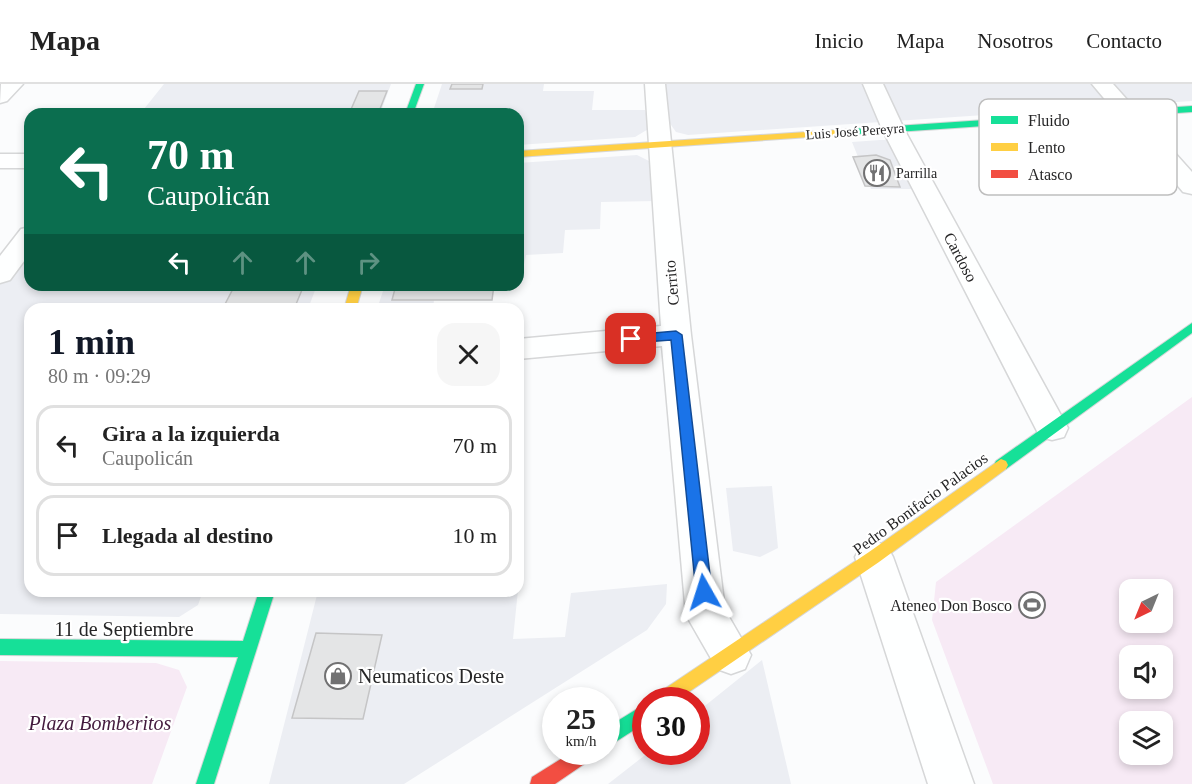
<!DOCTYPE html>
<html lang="es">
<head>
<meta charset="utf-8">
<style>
	:root { --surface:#fff; --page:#f6f6f6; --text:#222; --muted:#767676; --line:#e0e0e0; --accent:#111827 }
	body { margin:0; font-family:Georgia,serif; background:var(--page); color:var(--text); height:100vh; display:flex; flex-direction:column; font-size:22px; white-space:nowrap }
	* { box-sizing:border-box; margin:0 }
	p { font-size:20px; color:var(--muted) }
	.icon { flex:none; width:33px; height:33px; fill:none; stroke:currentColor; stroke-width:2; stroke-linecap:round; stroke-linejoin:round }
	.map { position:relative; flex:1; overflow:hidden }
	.side { position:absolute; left:24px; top:219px; width:500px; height:294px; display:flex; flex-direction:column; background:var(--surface); border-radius:18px; box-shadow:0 3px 9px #0003 }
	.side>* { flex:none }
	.banner { position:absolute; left:24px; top:24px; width:500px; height:183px; border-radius:18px; box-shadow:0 3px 9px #0003; background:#0b6e4f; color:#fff; overflow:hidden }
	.needle { width:39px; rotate:223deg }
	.fabs { position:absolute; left:1119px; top:495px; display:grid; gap:12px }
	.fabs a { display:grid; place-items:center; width:54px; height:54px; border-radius:12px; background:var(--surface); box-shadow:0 3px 9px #0003; font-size:30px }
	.speed { position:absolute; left:542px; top:603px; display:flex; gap:12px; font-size:30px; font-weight:700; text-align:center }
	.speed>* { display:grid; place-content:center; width:78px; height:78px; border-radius:50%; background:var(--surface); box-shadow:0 3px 9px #0003; line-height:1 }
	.speed small { font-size:15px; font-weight:400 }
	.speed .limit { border:9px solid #d22; background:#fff; color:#111 }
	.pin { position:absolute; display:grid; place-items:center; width:51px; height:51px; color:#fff; margin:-26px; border-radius:12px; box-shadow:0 3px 9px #0006 }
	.me { position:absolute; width:66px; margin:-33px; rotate:354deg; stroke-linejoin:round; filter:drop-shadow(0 0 4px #0008) }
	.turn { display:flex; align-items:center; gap:21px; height:126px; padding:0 24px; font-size:27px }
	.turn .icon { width:78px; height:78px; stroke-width:2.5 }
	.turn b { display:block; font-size:42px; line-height:51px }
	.lanes { display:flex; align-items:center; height:57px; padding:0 24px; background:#0003; justify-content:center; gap:30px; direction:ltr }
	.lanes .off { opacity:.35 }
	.round { display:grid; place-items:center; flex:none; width:63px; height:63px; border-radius:18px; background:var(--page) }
	.summary { display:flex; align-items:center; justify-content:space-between; height:102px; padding:0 24px }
	h1 { font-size:36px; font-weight:700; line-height:45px; color:var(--accent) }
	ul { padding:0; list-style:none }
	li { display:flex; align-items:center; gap:18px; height:81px; margin:0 12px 9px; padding:0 12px; border:3px solid var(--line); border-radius:18px }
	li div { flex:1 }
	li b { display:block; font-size:22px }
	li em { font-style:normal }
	header { display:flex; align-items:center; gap:36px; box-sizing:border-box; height:84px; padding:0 30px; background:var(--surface); border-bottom:2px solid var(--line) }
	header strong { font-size:28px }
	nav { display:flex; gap:33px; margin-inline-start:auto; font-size:21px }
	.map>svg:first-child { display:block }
</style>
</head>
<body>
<header>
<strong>Mapa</strong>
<nav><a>Inicio</a><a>Mapa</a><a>Nosotros</a><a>Contacto</a></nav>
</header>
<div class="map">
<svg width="1192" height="700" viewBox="0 0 1192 700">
	<rect width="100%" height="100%" fill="#fbfcfd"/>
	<path fill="#eceef3" d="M164,0h227l-11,30h-240z
		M442,0h102l-1,7h51l-2,19h53l5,18 -15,9 -117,8v-31h-86z
		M666,0h526v17l-504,34 -12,-3 -7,-10z
		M880,56h10l26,49h-45l-19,-47z
		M637,71l14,7 5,39 -55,1 -1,27 -35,1 -2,23 -37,2 -5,24 -3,1v-117z
		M30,159v42h287l-9,24h-278v282h173l-5,14 -19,12 -179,-3v-338z
		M385,201h109l-2,15h-58l-1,9h-56z
		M772,402l6,62 -18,9 -27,-6 -7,-63z
		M524,427l-2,40 -9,88 52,-2 6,-44 96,-9 -1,20 -19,26 -243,154h-135l49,-193h200v-79z
		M762,576l29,124h-183l41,-32h47v-39z"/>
	<path fill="#f7eaf5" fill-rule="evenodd" d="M1192,313v387h-199l-61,-164 4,-38zM1130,506h32v32h-32zM1130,572h32v32h-32zM1130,638h32v32h-32z
		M0,577l156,2 23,7 8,17 -35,97h-152z"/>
	<path fill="#e4e5e6" stroke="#c5c5c6" stroke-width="1.5" d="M452,0h31l-1,5h-32z
		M359,7h28l-9,23h-29z
		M876,71l14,5 10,27 -35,-1 -12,-29z
		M235,201h69l-10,24 -71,-1z
		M396,201h98l-2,15h-100z
		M316,549l66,2 -19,84 -71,-1z"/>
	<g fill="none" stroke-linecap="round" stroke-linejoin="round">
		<defs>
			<path id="street" d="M1,0h22l-16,17 -7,2z
				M645,0h20l26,251 34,275 26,45 -6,14 -14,5 -14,-5 -31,-54 -24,-269 -144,13v-20l143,-13z
				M863,0h20l21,45 164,299 -4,9 -12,3 -12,-3 -158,-308z
				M1092,0h21l79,88v22l-9,-2z
				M0,70h30v14h-30z
				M30,143v26l-20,27 -10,3v-27l21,-27z
				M874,457l13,5 6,11 81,227h-46l-73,-227 6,-11z"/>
			<path id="fast" d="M416,0h8l-11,30h-8z
				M1192,22v6l-341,23 -5,-3 5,-3z
				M1192,239v10l-186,136h-10l-2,-4 2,-4z
				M259,507h16l-61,193h-18l42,-127 -238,-2v-16l243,2z
				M645,620v19l-39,25v-20z"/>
			<path id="slow" d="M851,45l3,1v4l-336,23v-6z
				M351,201h12l-7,24h-12z
				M1001,375l5,2 2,4 -2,4 -127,93 -202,138h-22l2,-6 212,-142z"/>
			<path id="jam" d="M572,668h24l-3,6 -38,26h-25l2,-7z"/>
		</defs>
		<use href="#street" stroke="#d6d7d8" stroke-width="3"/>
		<use href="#fast" stroke="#d6d7d8" stroke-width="2"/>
		<use href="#slow" stroke="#d6d7d8" stroke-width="2"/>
		<use href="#jam" stroke="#d6d7d8" stroke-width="2"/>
		<use href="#street" fill="#feffff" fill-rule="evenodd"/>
		<use href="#fast" fill="#16e098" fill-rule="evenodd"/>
		<use href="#slow" fill="#ffcf43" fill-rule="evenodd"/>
		<use href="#jam" fill="#f24e42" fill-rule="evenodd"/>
	</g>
	<path fill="#1a73e8" stroke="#114b97" stroke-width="1.5" d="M676,247l6,4 30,257 -3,5 -5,2 -6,-2 -2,-5 -25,-252 -40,3 -6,-4 6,-4z"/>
	<defs>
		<symbol id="restaurant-ring" viewBox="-11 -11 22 22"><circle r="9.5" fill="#fff" stroke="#717172" stroke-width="1.5"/><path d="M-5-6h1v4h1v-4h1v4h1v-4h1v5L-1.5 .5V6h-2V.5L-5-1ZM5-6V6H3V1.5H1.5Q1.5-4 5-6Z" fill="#717172"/></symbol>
		<symbol id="stadium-ring" viewBox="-11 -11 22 22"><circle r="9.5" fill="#fff" stroke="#717172" stroke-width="1.5"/><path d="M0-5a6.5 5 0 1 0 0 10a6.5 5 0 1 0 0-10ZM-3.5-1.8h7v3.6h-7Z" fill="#717172"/></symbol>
		<symbol id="shop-ring" viewBox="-11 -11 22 22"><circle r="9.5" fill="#fff" stroke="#717172" stroke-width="1.5"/><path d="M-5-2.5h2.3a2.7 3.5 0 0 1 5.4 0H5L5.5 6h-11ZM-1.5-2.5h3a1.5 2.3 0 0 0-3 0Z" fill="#717172"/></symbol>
	</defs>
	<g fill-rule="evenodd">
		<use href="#restaurant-ring" x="862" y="74" width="30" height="30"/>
		<use href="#stadium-ring" x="1017" y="506" width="30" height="30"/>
		<use href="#shop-ring" x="323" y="577" width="30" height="30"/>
	</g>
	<g text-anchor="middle" stroke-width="4.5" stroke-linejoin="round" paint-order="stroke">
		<g font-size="14" fill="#262627" stroke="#fff">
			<text transform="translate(855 47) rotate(-4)" y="5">Luis José Pereyra</text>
		</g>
		<g font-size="14" fill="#262627" stroke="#fff" text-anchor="start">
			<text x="896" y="94">Parrilla</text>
		</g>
		<g font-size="16" fill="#262627" stroke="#fff">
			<text transform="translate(961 173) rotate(62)" y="6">Cardoso</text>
			<text transform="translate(671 199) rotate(-95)" y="6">Cerrito</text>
			<text transform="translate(920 419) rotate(-36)" y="6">Pedro Bonifacio Palacios</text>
		</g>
		<g font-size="16" fill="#262627" stroke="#fff" text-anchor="end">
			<text x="1012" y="527">Ateneo Don Bosco</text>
		</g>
		<g font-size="20" fill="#262627" stroke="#fff">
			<text x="124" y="552">11 de Septiembre</text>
		</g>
		<g font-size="20" fill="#262627" stroke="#fff" text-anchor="start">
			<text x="358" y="599">Neumaticos Deste</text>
		</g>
		<g font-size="20" font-style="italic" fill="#431a3d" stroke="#fff">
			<text x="100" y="646">Plaza Bomberitos</text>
		</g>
	</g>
	<rect x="979" y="15" width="198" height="96" rx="9" fill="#fff" stroke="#bebebe" stroke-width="1.5"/>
	<rect x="991" y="32" width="27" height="8" fill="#16e098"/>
	<rect x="991" y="59" width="27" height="8" fill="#ffcf43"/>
	<rect x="991" y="86" width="27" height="8" fill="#f24e42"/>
	<g font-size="16" fill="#262627">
		<text x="1028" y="42">Fluido</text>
		<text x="1028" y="69">Lento</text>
		<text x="1028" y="96">Atasco</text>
	</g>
</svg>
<div class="fabs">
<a><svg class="needle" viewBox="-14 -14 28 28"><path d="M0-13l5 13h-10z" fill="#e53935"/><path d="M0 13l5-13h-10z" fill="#767676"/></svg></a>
<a><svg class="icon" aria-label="sound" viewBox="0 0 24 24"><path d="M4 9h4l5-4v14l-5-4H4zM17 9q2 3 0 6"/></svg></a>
<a><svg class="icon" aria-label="layers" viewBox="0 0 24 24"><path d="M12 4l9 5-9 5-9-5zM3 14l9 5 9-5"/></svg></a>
</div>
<div class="speed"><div>25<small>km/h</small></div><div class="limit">30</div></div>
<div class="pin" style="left:631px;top:255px;background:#d93025"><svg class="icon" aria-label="arrive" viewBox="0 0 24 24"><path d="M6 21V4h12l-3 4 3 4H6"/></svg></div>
<svg class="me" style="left:704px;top:508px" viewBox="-20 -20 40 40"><path d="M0-17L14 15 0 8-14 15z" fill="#1a73e8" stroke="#fff" stroke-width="4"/></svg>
<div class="banner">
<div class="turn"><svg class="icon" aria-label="left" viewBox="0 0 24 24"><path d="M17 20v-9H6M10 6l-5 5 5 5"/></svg><div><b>70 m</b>Caupolicán</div></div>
<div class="lanes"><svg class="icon" aria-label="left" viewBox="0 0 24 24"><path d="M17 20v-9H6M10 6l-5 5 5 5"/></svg><svg class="icon off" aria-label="ahead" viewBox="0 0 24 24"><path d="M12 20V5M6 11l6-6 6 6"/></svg><svg class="icon off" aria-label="ahead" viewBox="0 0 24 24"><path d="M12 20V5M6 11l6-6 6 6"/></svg><svg class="icon off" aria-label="right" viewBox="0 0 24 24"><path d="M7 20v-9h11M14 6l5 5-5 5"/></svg></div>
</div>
<section class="side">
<div class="summary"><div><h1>1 min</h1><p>80 m · 09:29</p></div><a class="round"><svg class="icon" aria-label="close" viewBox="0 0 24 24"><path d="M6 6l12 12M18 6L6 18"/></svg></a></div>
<ul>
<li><svg class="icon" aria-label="left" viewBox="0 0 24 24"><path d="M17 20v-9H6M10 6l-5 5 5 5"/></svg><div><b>Gira a la izquierda</b><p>Caupolicán</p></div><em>70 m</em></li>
<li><svg class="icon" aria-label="arrive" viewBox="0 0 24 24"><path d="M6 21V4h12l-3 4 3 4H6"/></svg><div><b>Llegada al destino</b></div><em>10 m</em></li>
</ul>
</section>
</div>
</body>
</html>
